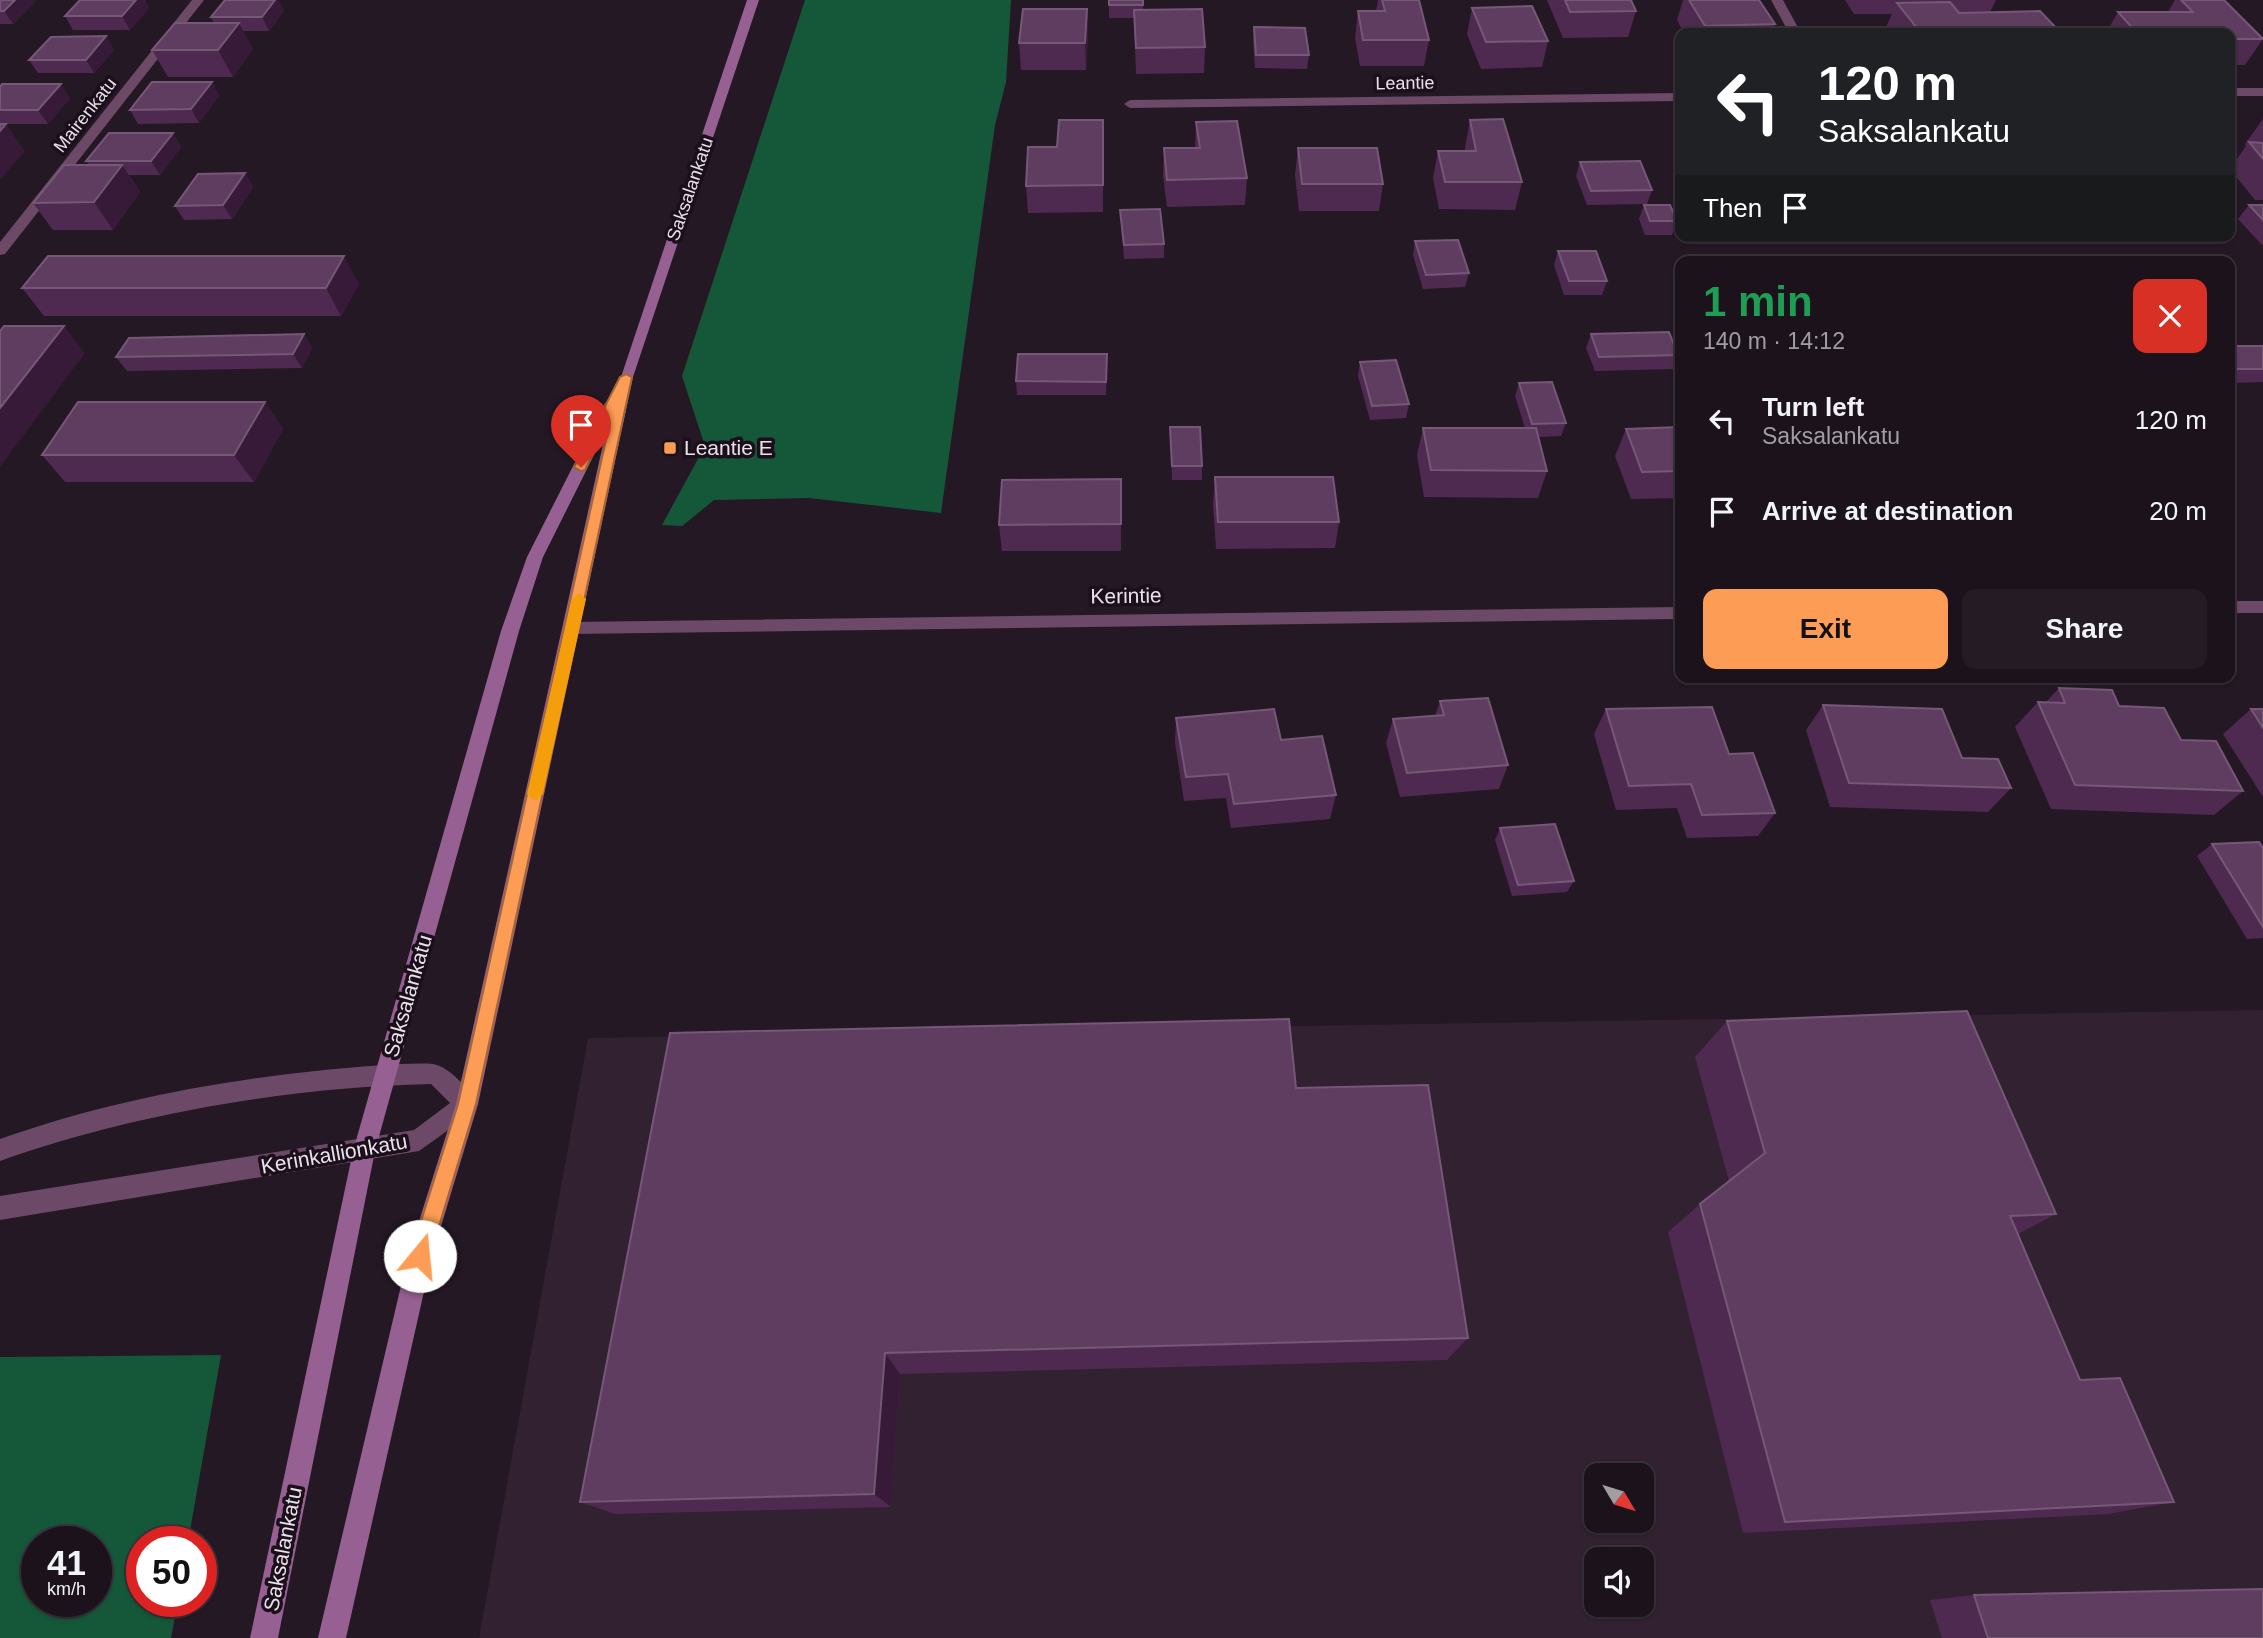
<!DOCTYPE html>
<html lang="en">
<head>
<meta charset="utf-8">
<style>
	:root { --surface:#1b121b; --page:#241b24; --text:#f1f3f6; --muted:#a09ea3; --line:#39323a; --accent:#fd9d55 }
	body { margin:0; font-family:Arial,sans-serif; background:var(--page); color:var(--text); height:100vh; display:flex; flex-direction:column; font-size:26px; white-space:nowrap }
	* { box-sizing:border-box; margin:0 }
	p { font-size:23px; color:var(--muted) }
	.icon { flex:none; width:38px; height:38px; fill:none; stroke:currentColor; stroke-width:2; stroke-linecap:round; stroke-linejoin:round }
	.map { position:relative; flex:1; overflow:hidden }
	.panel { position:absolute; left:1675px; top:256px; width:560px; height:427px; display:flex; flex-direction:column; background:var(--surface); border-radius:14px; box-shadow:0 2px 5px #0004,0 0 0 2px var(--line) }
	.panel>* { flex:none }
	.hud { position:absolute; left:1675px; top:28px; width:560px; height:214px; border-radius:14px; box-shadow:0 2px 5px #0004,0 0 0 2px var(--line); background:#202124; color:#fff; overflow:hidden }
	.needle { width:46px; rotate:128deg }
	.tools { position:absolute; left:1584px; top:1463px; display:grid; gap:14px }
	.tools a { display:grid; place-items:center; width:70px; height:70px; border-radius:14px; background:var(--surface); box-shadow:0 2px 5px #0004,0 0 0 2px var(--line); font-size:35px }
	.speed { position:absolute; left:21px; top:1526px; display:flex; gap:14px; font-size:35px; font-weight:700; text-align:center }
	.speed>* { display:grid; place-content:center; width:91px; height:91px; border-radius:50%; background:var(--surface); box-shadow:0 2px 5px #0004,0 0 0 2px var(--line); line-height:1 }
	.speed small { font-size:18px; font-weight:400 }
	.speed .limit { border:10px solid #d22; background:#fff; color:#111 }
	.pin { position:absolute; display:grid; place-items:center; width:60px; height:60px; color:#fff; margin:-72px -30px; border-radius:50% 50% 50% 0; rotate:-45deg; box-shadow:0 0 7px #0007 }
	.pin .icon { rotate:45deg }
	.me { position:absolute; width:77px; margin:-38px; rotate:17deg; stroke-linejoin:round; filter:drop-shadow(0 0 5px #0008) }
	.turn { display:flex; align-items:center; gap:24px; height:147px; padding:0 28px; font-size:32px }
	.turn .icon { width:91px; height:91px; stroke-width:2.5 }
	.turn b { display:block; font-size:49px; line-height:60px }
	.then { display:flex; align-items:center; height:66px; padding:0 28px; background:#0003; gap:14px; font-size:26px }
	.round { display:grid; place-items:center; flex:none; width:74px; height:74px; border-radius:14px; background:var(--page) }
	.overview { display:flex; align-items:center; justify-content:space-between; height:119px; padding:0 28px }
	h1 { font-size:42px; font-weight:700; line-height:52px; color:#1e9e55 }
	.button { display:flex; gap:14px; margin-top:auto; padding:14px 28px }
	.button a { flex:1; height:80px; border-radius:14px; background:var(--accent); color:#111; font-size:28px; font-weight:700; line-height:80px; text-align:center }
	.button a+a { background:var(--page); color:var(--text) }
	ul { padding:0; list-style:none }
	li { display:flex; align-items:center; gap:21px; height:91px; padding:0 28px }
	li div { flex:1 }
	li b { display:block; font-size:26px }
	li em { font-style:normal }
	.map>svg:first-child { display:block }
</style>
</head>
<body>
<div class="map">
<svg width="2263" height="1638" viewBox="0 0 2263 1638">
	<rect width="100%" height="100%" fill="#241824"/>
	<path fill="#312131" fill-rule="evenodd" d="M2263,1010v628h-1784l109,-600zM1596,1475h46v46h-46zM1596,1559h46v46h-46z"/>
	<path fill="#155839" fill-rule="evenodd" d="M805,0h206l-5,82 -11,43 -54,388 -132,-15 -95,2 -32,26 -20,-1 43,-79 -23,-70z
		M221,1355l-33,187h-46v59h36l-7,37h-171v-281zM37,1542h59v59h-59z"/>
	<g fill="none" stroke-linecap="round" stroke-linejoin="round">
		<path fill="#6b4967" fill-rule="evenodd" d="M192,0h12l-199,254 -5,1v-13z
			M1771,0h12l18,33h-12z
			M2230,88h33v8h-33z
			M1680,93v8l-550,7 -6,-4 6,-4z
			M2230,601h33v12h-33z
			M1680,607v12l-1108,15 -9,-6 9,-6z
			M399,1064c11,0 23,-1 34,0 15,2 39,27 45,40l-3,7 -56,40 -419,69v-24l414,-66 36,-27 -19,-19c-140,3 -300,30 -431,77v-22c126,-45 266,-67 399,-75z"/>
		<path fill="#976092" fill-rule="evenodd" d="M747,0h12l-126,377 -155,727 -46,152 -86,382h-28l90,-382 48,-152 150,-673 -63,126 -24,74 -144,520 -97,487h-28l103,-487 148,-520 26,-74 78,-154 9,-5z"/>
	</g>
	<path fill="#4f2a50" d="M0,0l36,1 -23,23h-13z
		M80,0h65l4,8 -19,22h-57l-8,-14z
		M225,0h53l6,11 -15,20h-26l10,18 -20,28h-65l-16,-27 62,-27 -3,-6z
		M1109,0h34v10l62,37 -1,26 -68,1 -2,-56h-25z
		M1378,0h41l10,40 -5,26h-64l-5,-28 3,-27h18z
		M1547,0h84l5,11 -8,26 -65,1z
		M1683,0h76l16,24 -3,9h-88l-7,-13z
		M1845,0h151l-6,12 71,21h-173l-3,-4 7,-15h-38z
		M2175,0h49l39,39 -18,26h-15v-32h-124l12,-21h50z
		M1472,8l76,33 -6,26 -61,2 -14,-35z
		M1087,9l1,26 -2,35h-65l-2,-27z
		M1254,27l55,28 -2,14 -52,-1 -2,-27z
		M106,36l8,14 -20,23h-56l-9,-13z
		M212,82l7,14 -20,27 -61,1 -8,-14z
		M0,87l70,11 -22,26h-48z
		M2263,119v81h-8l-25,-31 16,-23 -1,-2z
		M1103,120v92l-75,1 -2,-27 31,-39z
		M1470,120l52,62 -7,28 -76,-1 -6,-31 5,-27h27v-4z
		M1196,122l51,56 -2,27 -78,2 -4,-32 1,-27h31z
		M173,133l8,14 -21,28h-31l11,17 -27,38h-60l-20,-27 56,-38 -3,-4z
		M1298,148l85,36 -4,27h-80l-4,-36z
		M1580,162l72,28 -5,14 -60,1 -11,-29z
		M245,173l8,14 -21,32 -48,1 -9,-14z
		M1644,205l33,16 -5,14h-27l-6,-16z
		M2249,205h14v41l-25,-27z
		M1120,210l44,34v14l-40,1z
		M1415,241l54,32 -4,14 -42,2 -10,-34z
		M1558,251l49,30 -5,14h-38l-10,-30z
		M359,284l-18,32h-297l-22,-28z
		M304,334l8,14 -10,20 -175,3 -11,-14z
		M1591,334l87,21 -5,14 -78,2 -9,-23z
		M2230,346h33v36l-33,1z
		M1107,354l-1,41h-89l-1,-14z
		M1360,362l49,42 -3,14 -36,2 -12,-44z
		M1519,383l47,40 -5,13 -23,1 9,34 -9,27 -114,-1 -7,-42 6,-27h102l-10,-32z
		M265,402l18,27 -29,53h-189l-23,-27z
		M1170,427l32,39v14h-30z
		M1680,427v71l-49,1 -16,-43 11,-27z
		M1215,477l124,45 -4,26 -119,1 -3,-45z
		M1121,479v72h-119l-3,-26z
		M2059,688l60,18 62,34 62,51 -29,24 -163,-6 -36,-82 23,-25h8z
		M1440,701l68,64 -9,24 -99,8 -14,-54 7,-24 42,-3z
		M1823,705l139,53 49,30 -23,24 -158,-5 -24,-77z
		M1606,709l123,45 46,59 -17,23 -71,2 -10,-30 -61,2 -22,-76z
		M2251,709h12v88l-40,-63z
		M1176,718l105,22 55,55 -6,24 -99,9 -5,-30 -42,3 -9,-58z
		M1500,828l74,53 -7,11 -55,4 -17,-56z
		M2212,844l51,4v90l-16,1 -50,-83z
		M1727,1021l329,193 -38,20 62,146 94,122 -66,12 -365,19 -75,-301 32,-28 29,-23 -34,-124z
		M1296,1088l172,250 -21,22 -547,14 -9,133 -276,7 -35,-12z
		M1974,1595l289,43h-321l-12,-38z"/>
	<path fill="#371a38" d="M15,0h20l1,1 -23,23 -9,-13z
		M136,0h9l4,8 -19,22 -8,-14z
		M275,0h3l6,11 -15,20 -7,-14z
		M1087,9l1,26 -2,35 -1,-27z
		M239,23l14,26 -20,28 -15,-27z
		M106,36l8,14 -20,23 -8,-13z
		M212,82l7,14 -20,27 -8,-14z
		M61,84l9,14 -22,26 -10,-14z
		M6,124l19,27 -25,29v-49z
		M173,133l8,14 -21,28 -9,-14z
		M122,165l18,27 -27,38 -19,-28z
		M245,173l8,14 -21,32 -9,-14z
		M344,256l15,28 -18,32 -15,-28z
		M64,326l21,27 -85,114v-59z
		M304,334l8,14 -10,20 -9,-14z
		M265,402l18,27 -29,53 -20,-27z
		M885,1353l15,21 -9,133 -17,-13z"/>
	<path fill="#5f3d61" stroke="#755776" stroke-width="2" d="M0,0h15l-11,11h-4z
		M80,0h56l-14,16h-57z
		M225,0h50l-13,17h-51z
		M1109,0h34v5h-34z
		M1382,0h37l10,40h-66l-5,-29h27z
		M1565,0h66l5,11 -66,1z
		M1689,0h70l16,24 -70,2z
		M2181,0h43l39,39h-33v-6h-93l-19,-21h75z
		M1950,2l9,11 81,-2 21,22h-140l-24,-30z
		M1532,6l16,35 -62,1 -14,-34z
		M1023,9h64l-2,34h-66z
		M1202,9l3,38 -69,1 -2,-38z
		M175,23h64l-21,27h-66z
		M1254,27l51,1 4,27h-53z
		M106,36l-20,24h-57l22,-23z
		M152,82h60l-21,27 -61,1z
		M2,84h59l-23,26h-38v-23z
		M1503,119l19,63h-77l-7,-31h38l-6,-31z
		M1059,120h44v65l-77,1 2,-39h29z
		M1237,121l10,57 -80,2 -3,-32h36l-4,-26z
		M0,124h6l-6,7z
		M109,133h64l-22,28h-65z
		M2249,142l14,1v16z
		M1298,148h79l6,36h-81z
		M1640,161l12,29 -61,1 -11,-29z
		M64,165h58l-28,37 -61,1z
		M245,173l-22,32 -48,1 23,-32z
		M1644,205h26l7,16h-27z
		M2249,205h14v15z
		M1160,209l4,35 -40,1 -4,-35z
		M1458,240l11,33 -43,2 -11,-34z
		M1558,251h38l11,30h-38z
		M48,256h296l-18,32h-304z
		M4,326h60l-64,82v-77z
		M1669,332l9,23 -79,2 -8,-23z
		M304,334l-11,20 -177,3 13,-19z
		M2230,346h33v23h-33z
		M1018,354h89l-1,28 -90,-1z
		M1396,360l13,44 -37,2 -12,-44z
		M1552,382l14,41 -34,1 -13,-41z
		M78,402h187l-31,53h-192z
		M1170,427h30l2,39h-30z
		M1680,427v44l-38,1 -16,-43z
		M1423,428h113l11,43 -116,-1z
		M1215,477h118l6,45h-121z
		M1121,479v45l-122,1 3,-45z
		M2059,688l53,2 7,16 45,2 17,32 35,1 27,50 -168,-6 -37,-83 27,1z
		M1488,698l20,67 -101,8 -14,-54 51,-4 -4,-14z
		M1823,705l119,4 20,49 36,1 13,29 -162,-5z
		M1712,707l17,47 24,-1 22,60 -73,2 -11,-31 -62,2 -23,-77z
		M1274,709l7,31 41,-4 14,59 -102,9 -6,-30 -42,3 -10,-59z
		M2251,709h12v19z
		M1555,824l19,57 -56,4 -18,-57z
		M2259,842l4,6v79l-51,-83z
		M1967,1011l89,203 -46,2 70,164 40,-2 54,124 -389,20 -85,-318 65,-51 -38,-132z
		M1289,1019l7,69 132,-3 40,253 -583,15 -11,141 -294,8 90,-469z
		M2263,1589v49h-275l-14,-43z"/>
	<path fill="#fd9d55" stroke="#a46637" stroke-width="2" d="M626,374l6,3 -156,727 -46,152 -3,7 -7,2 -7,-2 -3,-7 48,-152 152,-682 -25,48 -4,1 -7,-4 46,-90z"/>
	<path fill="#f59e0b" d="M579,593l7,6 -43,195 -8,7 -8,-7 45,-195z"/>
	<rect fill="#fd9d55" stroke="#1a0f1a" stroke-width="2.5" x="663" y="441" width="14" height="14" rx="3.5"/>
	<g text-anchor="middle" stroke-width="7" stroke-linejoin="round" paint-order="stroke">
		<g font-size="18" fill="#e9e1e9" stroke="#1a0f1a">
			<text transform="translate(1405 83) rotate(-1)" y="6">Leantie</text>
			<text transform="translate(85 115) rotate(-52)" y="6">Mairenkatu</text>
			<text transform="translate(690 189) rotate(-71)" y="6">Saksalankatu</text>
		</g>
		<g font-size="21" fill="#e9e1e9" stroke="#1a0f1a" text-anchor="start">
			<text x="684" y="455">Leantie E</text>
		</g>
		<g font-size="21" fill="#e9e1e9" stroke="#1a0f1a">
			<text transform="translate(1126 596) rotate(-1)" y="7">Kerintie</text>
			<text transform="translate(408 996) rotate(-74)" y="7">Saksalankatu</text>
			<text transform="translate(334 1154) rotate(-10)" y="7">Kerinkallionkatu</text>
			<text transform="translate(283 1549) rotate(-79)" y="7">Saksalankatu</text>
		</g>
	</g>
</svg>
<div class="tools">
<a><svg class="needle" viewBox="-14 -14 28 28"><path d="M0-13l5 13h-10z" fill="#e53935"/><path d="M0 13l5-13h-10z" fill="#a09ea3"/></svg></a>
<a><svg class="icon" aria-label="sound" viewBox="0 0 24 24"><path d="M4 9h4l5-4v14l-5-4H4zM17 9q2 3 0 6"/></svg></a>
</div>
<div class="speed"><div>41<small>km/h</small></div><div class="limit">50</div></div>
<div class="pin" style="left:581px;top:467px;background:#d93025"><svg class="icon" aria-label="arrive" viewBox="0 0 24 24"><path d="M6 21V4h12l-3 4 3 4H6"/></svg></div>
<svg class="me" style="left:420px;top:1256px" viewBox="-20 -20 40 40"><circle r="19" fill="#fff"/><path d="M0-13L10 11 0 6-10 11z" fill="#fd9d55"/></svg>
<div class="hud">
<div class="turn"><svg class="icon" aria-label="left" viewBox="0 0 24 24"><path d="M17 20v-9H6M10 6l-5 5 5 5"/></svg><div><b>120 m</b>Saksalankatu</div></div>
<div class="then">Then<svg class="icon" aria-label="arrive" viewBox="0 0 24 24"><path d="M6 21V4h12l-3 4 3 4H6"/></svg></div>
</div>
<section class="panel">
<div class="overview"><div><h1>1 min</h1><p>140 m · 14:12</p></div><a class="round" style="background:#d93025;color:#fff"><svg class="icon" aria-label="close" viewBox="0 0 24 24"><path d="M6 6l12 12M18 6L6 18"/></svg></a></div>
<ul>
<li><svg class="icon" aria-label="left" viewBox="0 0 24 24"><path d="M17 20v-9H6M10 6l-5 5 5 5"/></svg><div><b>Turn left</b><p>Saksalankatu</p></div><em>120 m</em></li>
<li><svg class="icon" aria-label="arrive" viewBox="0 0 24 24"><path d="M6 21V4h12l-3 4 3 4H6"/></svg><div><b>Arrive at destination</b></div><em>20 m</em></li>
</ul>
<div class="button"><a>Exit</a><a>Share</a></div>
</section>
</div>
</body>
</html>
